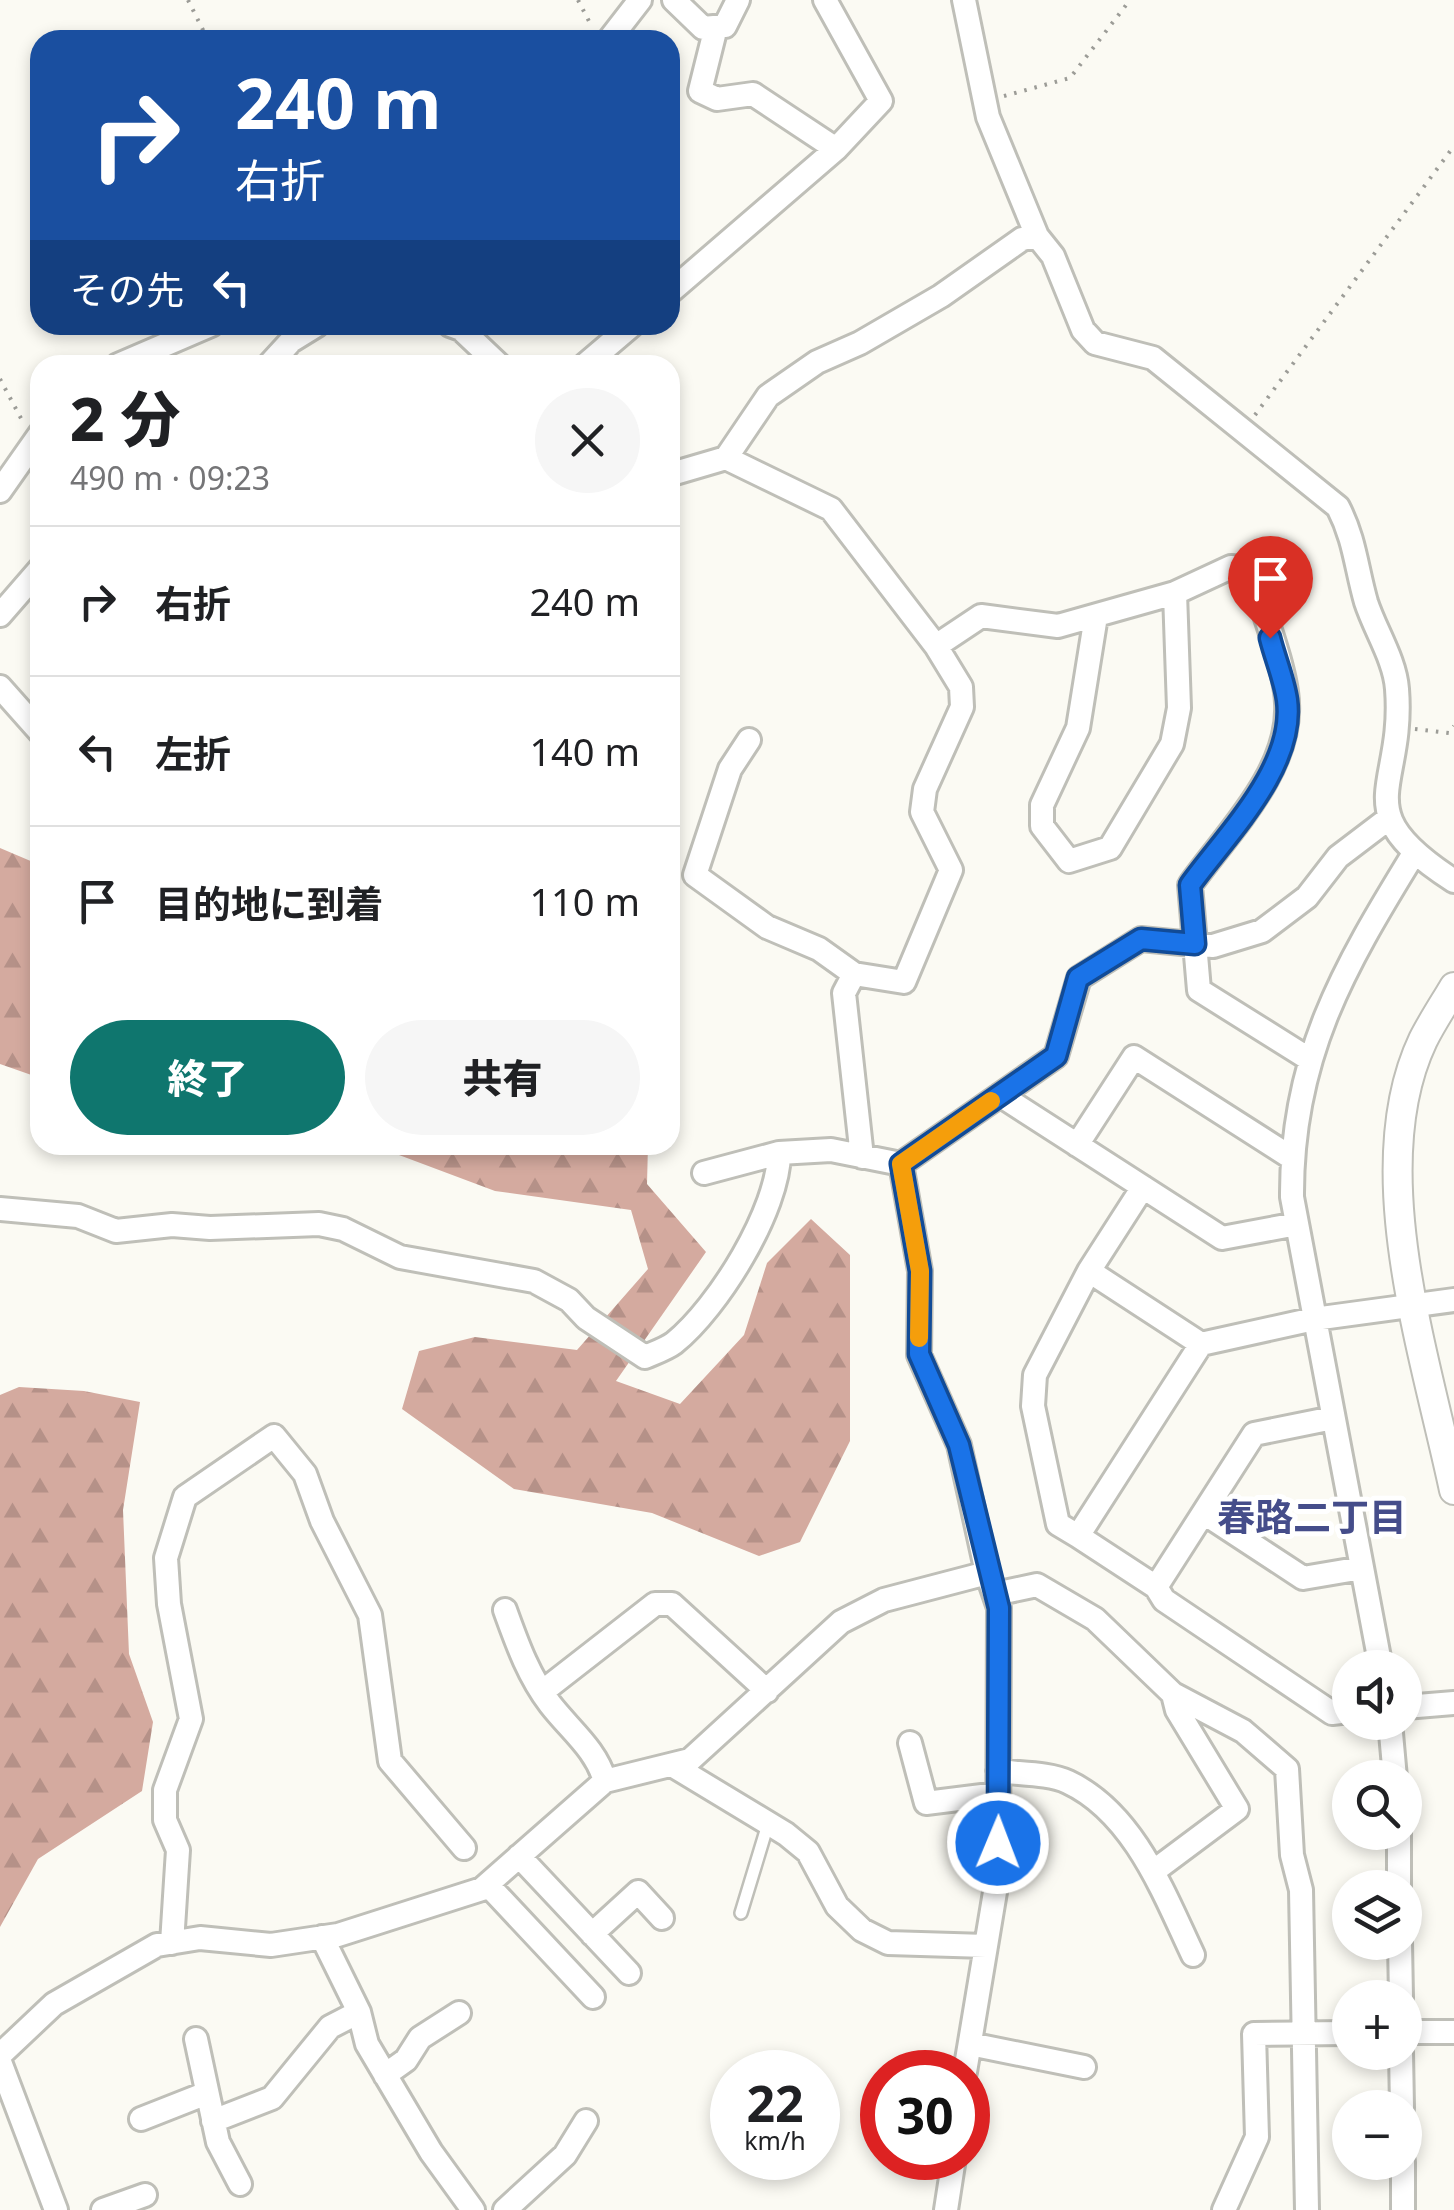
<!DOCTYPE html>
<html lang="ja">
<head>
<meta charset="utf-8">
<style>
	:root { --surface:#fff; --page:#f6f6f6; --text:#202124; --muted:#757577; --line:#e0e0e0; --accent:#0f766e }
	body { margin:0; font-family:"Noto Sans","Noto Sans JP",sans-serif; background:var(--page); color:var(--text); height:100vh; display:flex; flex-direction:column; font-size:38px; white-space:nowrap }
	* { box-sizing:border-box; margin:0 }
	p { font-size:32px; color:var(--muted) }
	.icon { flex:none; width:55px; height:55px; fill:none; stroke:currentColor; stroke-width:2; stroke-linecap:round; stroke-linejoin:round }
	.map { position:relative; flex:1; overflow:hidden }
	.drawer { position:absolute; left:30px; top:355px; width:650px; height:800px; display:flex; flex-direction:column; background:var(--surface); border-radius:30px; box-shadow:0 5px 15px #0003 }
	.drawer>* { flex:none }
	.banner { position:absolute; left:30px; top:30px; width:650px; height:305px; border-radius:30px; box-shadow:0 5px 15px #0003; background:#1a4fa0; color:#fff; overflow:hidden }
	.controls { position:absolute; left:1332px; top:1650px; display:grid; gap:20px }
	.controls a { display:grid; place-items:center; width:90px; height:90px; border-radius:50%; background:var(--surface); box-shadow:0 5px 15px #0003; font-size:50px }
	.speed { position:absolute; left:710px; top:2050px; display:flex; gap:20px; font-size:50px; font-weight:700; text-align:center }
	.speed>* { display:grid; place-content:center; width:130px; height:130px; border-radius:50%; background:var(--surface); box-shadow:0 5px 15px #0003; line-height:1 }
	.speed small { font-size:25px; font-weight:400 }
	.speed .limit { border:15px solid #d22; background:#fff; color:#111 }
	.pin { position:absolute; display:grid; place-items:center; width:85px; height:85px; color:#fff; margin:-102px -42px; border-radius:50% 50% 50% 0; rotate:-45deg; box-shadow:0 0 10px #0007 }
	.pin .icon { rotate:45deg }
	.me { position:absolute; width:110px; margin:-55px; rotate:1deg; stroke-linejoin:round; filter:drop-shadow(0 0 8px #0008) }
	.turn { display:flex; align-items:center; gap:35px; height:210px; padding:0 40px; font-size:45px }
	.turn .icon { width:130px; height:130px; stroke-width:2.5 }
	.turn b { display:block; font-size:70px; line-height:85px }
	.then { display:flex; align-items:center; height:95px; padding:0 40px; background:#0003; gap:20px; font-size:38px }
	.round { display:grid; place-items:center; flex:none; width:105px; height:105px; border-radius:52px; background:var(--page) }
	.head { display:flex; align-items:center; justify-content:space-between; height:170px; padding:0 40px }
	h1 { font-size:60px; font-weight:800; line-height:75px }
	.button { display:flex; gap:20px; margin-top:auto; padding:20px 40px }
	.button a { flex:1; height:115px; border-radius:60px; background:var(--accent); color:#fff; font-size:40px; font-weight:800; line-height:115px; text-align:center }
	.button a+a { background:var(--page); color:var(--text) }
	ul { padding:0; list-style:none }
	li { display:flex; align-items:center; gap:30px; height:150px; padding:0 40px; border-top:2px solid var(--line) }
	li div { flex:1 }
	li b { display:block; font-size:38px }
	li em { font-style:normal }
	.map>svg:first-child { display:block }
</style>
</head>
<body>
<div class="map">
<svg width="1454" height="2210" viewBox="0 0 1454 2210">
	<defs>
		<pattern id="forest-firs" width="22" height="20" patternUnits="userSpaceOnUse" patternTransform="scale(2.5)"><rect width="22" height="20" fill="#d4aa9f"/><path d="M5 1l3.5 6h-7zM16 11l3.5 6h-7z" fill="#b59188"/></pattern>
	</defs>
	<rect width="100%" height="100%" fill="#fbfaf3"/>
	<path fill="url(#forest-firs)" d="M0,848l40,17v213l-40,-14z
		M360,1145h288l-1,39 59,68 -90,129 64,23 64,-69 23,-72 44,-44 39,36v186l-50,101 -41,14 -107,-43 -138,-24 -112,-80 17,-58 56,-14 102,13 71,-81 -17,-59 -136,-19 -120,-45z
		M19,1387l65,4 56,11 -17,108 6,144 24,68 -11,69 -104,68 -38,68v-532z"/>
	<g fill="none" stroke-linecap="round" stroke-linejoin="round">
		<defs>
			<path id="service" d="M741,1913l27,-89"/>
			<path id="minor" d="M674,0l29,28 22,-2 13,-26
				M825,0l56,101 -45,48
				M964,0l24,117 49,119
				M609,40l31,-40
				M670,292l166,-143 -83,-55 -36,5 -17,-8 16,-64
				M450,325l11,4 38,36
				M118,365l93,-40
				M269,365l22,-24 26,-16
				M585,365l47,-40
				M726,458l42,-62 49,-34 43,-19 81,-47 81,-57 15,-3 16,20 30,74 12,13 58,15 185,149c17,33 18,60 28,95 9,28 29,58 31,87 8,102 -54,120 57,192
				M670,469l5,4 51,-15 105,51 105,137 25,41 1,20 -37,82 -3,23 29,58 -47,112 -50,-8 -35,-25 -52,-22 -72,-52 35,-106 19,-29
				M0,491l40,-57
				M0,615l40,-46
				M1096,616l-18,112 -36,77v21l27,35 41,-13 62,-104 7,-36 -4,-115
				M936,646l45,-30 77,10 117,-33 56,-26 14,1 7,7c10,34 34,94 35,128 4,68 -60,130 -97,182l9,105 110,69
				M0,687l40,45
				M854,974l-10,19 18,164
				M1000,1095l222,143 75,-14
				M1077,1145l57,-88 158,101
				M704,1173l75,-20 52,-3 70,14
				M1143,1187l-54,84 112,73 -123,192 78,51 98,-153 79,-16
				M0,1209l78,7 38,15 56,-6 38,3 109,-4 24,5 57,28 134,24 35,19 17,18 59,39c9,-4 21,-8 29,-14 44,-35 105,-134 105,-190
				M1201,1344l113,-25 140,-19
				M1204,1513l99,65 59,-10
				M1078,1536l-20,-12 -25,-118 2,-31 54,-104
				M987,1573l-28,-128 -40,-90 1,-84 -19,-107 155,-108 23,-78 62,-39 72,7 49,-15 45,-34 31,-40 50,-38
				M1156,1587l8,13 168,113 18,-2
				M995,1594l42,-9 58,34 78,75 70,37 44,38 5,86 9,35 6,320
				M505,1610c12,33 23,65 45,94 20,26 46,45 55,77
				M1381,1668l-89,-471c-1,-139 51,-228 121,-342
				M542,1692l113,-88h17l95,87
				M1405,1707l49,-4
				M1390,1722l5,56
				M910,1743l16,60 72,-9
				M672,1765l114,69 22,18 29,54 25,24 26,13 98,3
				M998,1771c21,3 51,2 70,11 66,31 96,112 125,173
				M1399,1832v56
				M519,1856l110,117
				M1154,1871l83,-62 -60,-99 -4,-16
				M488,1885l105,112
				M592,1934l46,-42 24,26
				M322,1937l37,75 8,32 64,108 42,58
				M1400,1942l1,56
				M172,1943l6,-93 -13,-30v-30l26,-71 -22,-115 -3,-46 19,-61 89,-61 31,38 17,47 48,94 20,146 74,87
				M1405,2032h49
				M196,2039l22,103 22,42
				M970,2044l114,23
				M1401,2052l1,56
				M0,2055l54,-51 103,-59 43,-7 71,7 67,-10 144,-46 123,-108 85,-21 151,-138 43,-22 103,-27 12,35 -1,266 -33,198
				M0,2062l56,148
				M385,2075l21,-15 14,-22 39,-25
				M141,2119l66,-26
				M213,2121l59,-23 58,-71 29,-15
				M1403,2162v48
				M103,2210l42,-15
				M505,2210l60,-55 21,-34
				M946,2210l8,-52
				M1224,2210l33,-73 -3,-103 96,-1"/>
			<path id="tertiary" d="M1454,987c-10,17 -22,35 -31,53 -61,128 3,317 31,450"/>
		</defs>
		<use href="#service" stroke="#bfbfb8" stroke-width="16"/>
		<use href="#minor" stroke="#bfbfb8" stroke-width="28"/>
		<use href="#tertiary" stroke="#bfbfb8" stroke-width="32"/>
		<path stroke="#9c9c97" stroke-width="4" stroke-dasharray="2.5 8" stroke-linecap="butt" d="M188,0l20,40
			M578,0l14,27
			M1004,96l66,-18 60,-78
			M0,379l24,45
			M1255,415l199,-269
			M1415,729l34,4 5,-7"/>
		<use href="#service" stroke="#fff" stroke-width="11"/>
		<use href="#minor" stroke="#fff" stroke-width="22"/>
		<use href="#tertiary" stroke="#fff" stroke-width="28"/>
	</g>
	<g fill="none" stroke-linecap="round" stroke-linejoin="round">
		<defs>
			<path id="route" d="M998,1843l1,-235 -40,-163 -40,-91 1,-83 -19,-107 155,-108 22,-78 63,-39 54,5 -5,-59c36,-50 106,-118 97,-185 -3,-21 -12,-42 -17,-62"/>
		</defs>
		<use href="#route" stroke="#114b97" stroke-width="25"/>
		<use href="#route" stroke="#1a73e8" stroke-width="18"/>
		<path stroke="#f59e0b" stroke-width="18" d="M919,1338l1,-67 -19,-107 90,-63"/>
	</g>
	<g text-anchor="middle" stroke-width="10" stroke-linejoin="round" paint-order="stroke">
		<g font-size="38" font-weight="bold" fill="#454d8a" stroke="#fff">
			<text x="1312" y="1531">春路二丁目</text>
		</g>
	</g>
</svg>
<div class="controls">
<a><svg class="icon" aria-label="sound" viewBox="0 0 24 24"><path d="M4 9h4l5-4v14l-5-4H4zM17 9q2 3 0 6"/></svg></a>
<a><svg class="icon" aria-label="search" viewBox="0 0 24 24"><circle cx="10" cy="10" r="6"/><path d="M15 15l6 6"/></svg></a>
<a><svg class="icon" aria-label="layers" viewBox="0 0 24 24"><path d="M12 4l9 5-9 5-9-5zM3 14l9 5 9-5"/></svg></a>
<a>+</a>
<a>−</a>
</div>
<div class="speed"><div>22<small>km/h</small></div><div class="limit">30</div></div>
<div class="pin" style="left:1270px;top:638px;background:#d93025"><svg class="icon" aria-label="arrive" viewBox="0 0 24 24"><path d="M6 21V4h12l-3 4 3 4H6"/></svg></div>
<svg class="me" style="left:998px;top:1843px" viewBox="-20 -20 40 40"><circle r="17" fill="#1a73e8" stroke="#fff" stroke-width="3"/><path d="M0-11L8 9 0 5-8 9z" fill="#fff"/></svg>
<div class="banner">
<div class="turn"><svg class="icon" aria-label="right" viewBox="0 0 24 24"><path d="M7 20v-9h11M14 6l5 5-5 5"/></svg><div><b>240 m</b>右折</div></div>
<div class="then">その先<svg class="icon" aria-label="left" viewBox="0 0 24 24"><path d="M17 20v-9H6M10 6l-5 5 5 5"/></svg></div>
</div>
<section class="drawer">
<div class="head"><div><h1>2 分</h1><p>490 m · 09:23</p></div><a class="round"><svg class="icon" aria-label="close" viewBox="0 0 24 24"><path d="M6 6l12 12M18 6L6 18"/></svg></a></div>
<ul>
<li><svg class="icon" aria-label="right" viewBox="0 0 24 24"><path d="M7 20v-9h11M14 6l5 5-5 5"/></svg><div><b>右折</b></div><em>240 m</em></li>
<li><svg class="icon" aria-label="left" viewBox="0 0 24 24"><path d="M17 20v-9H6M10 6l-5 5 5 5"/></svg><div><b>左折</b></div><em>140 m</em></li>
<li><svg class="icon" aria-label="arrive" viewBox="0 0 24 24"><path d="M6 21V4h12l-3 4 3 4H6"/></svg><div><b>目的地に到着</b></div><em>110 m</em></li>
</ul>
<div class="button"><a>終了</a><a>共有</a></div>
</section>
</div>
</body>
</html>
